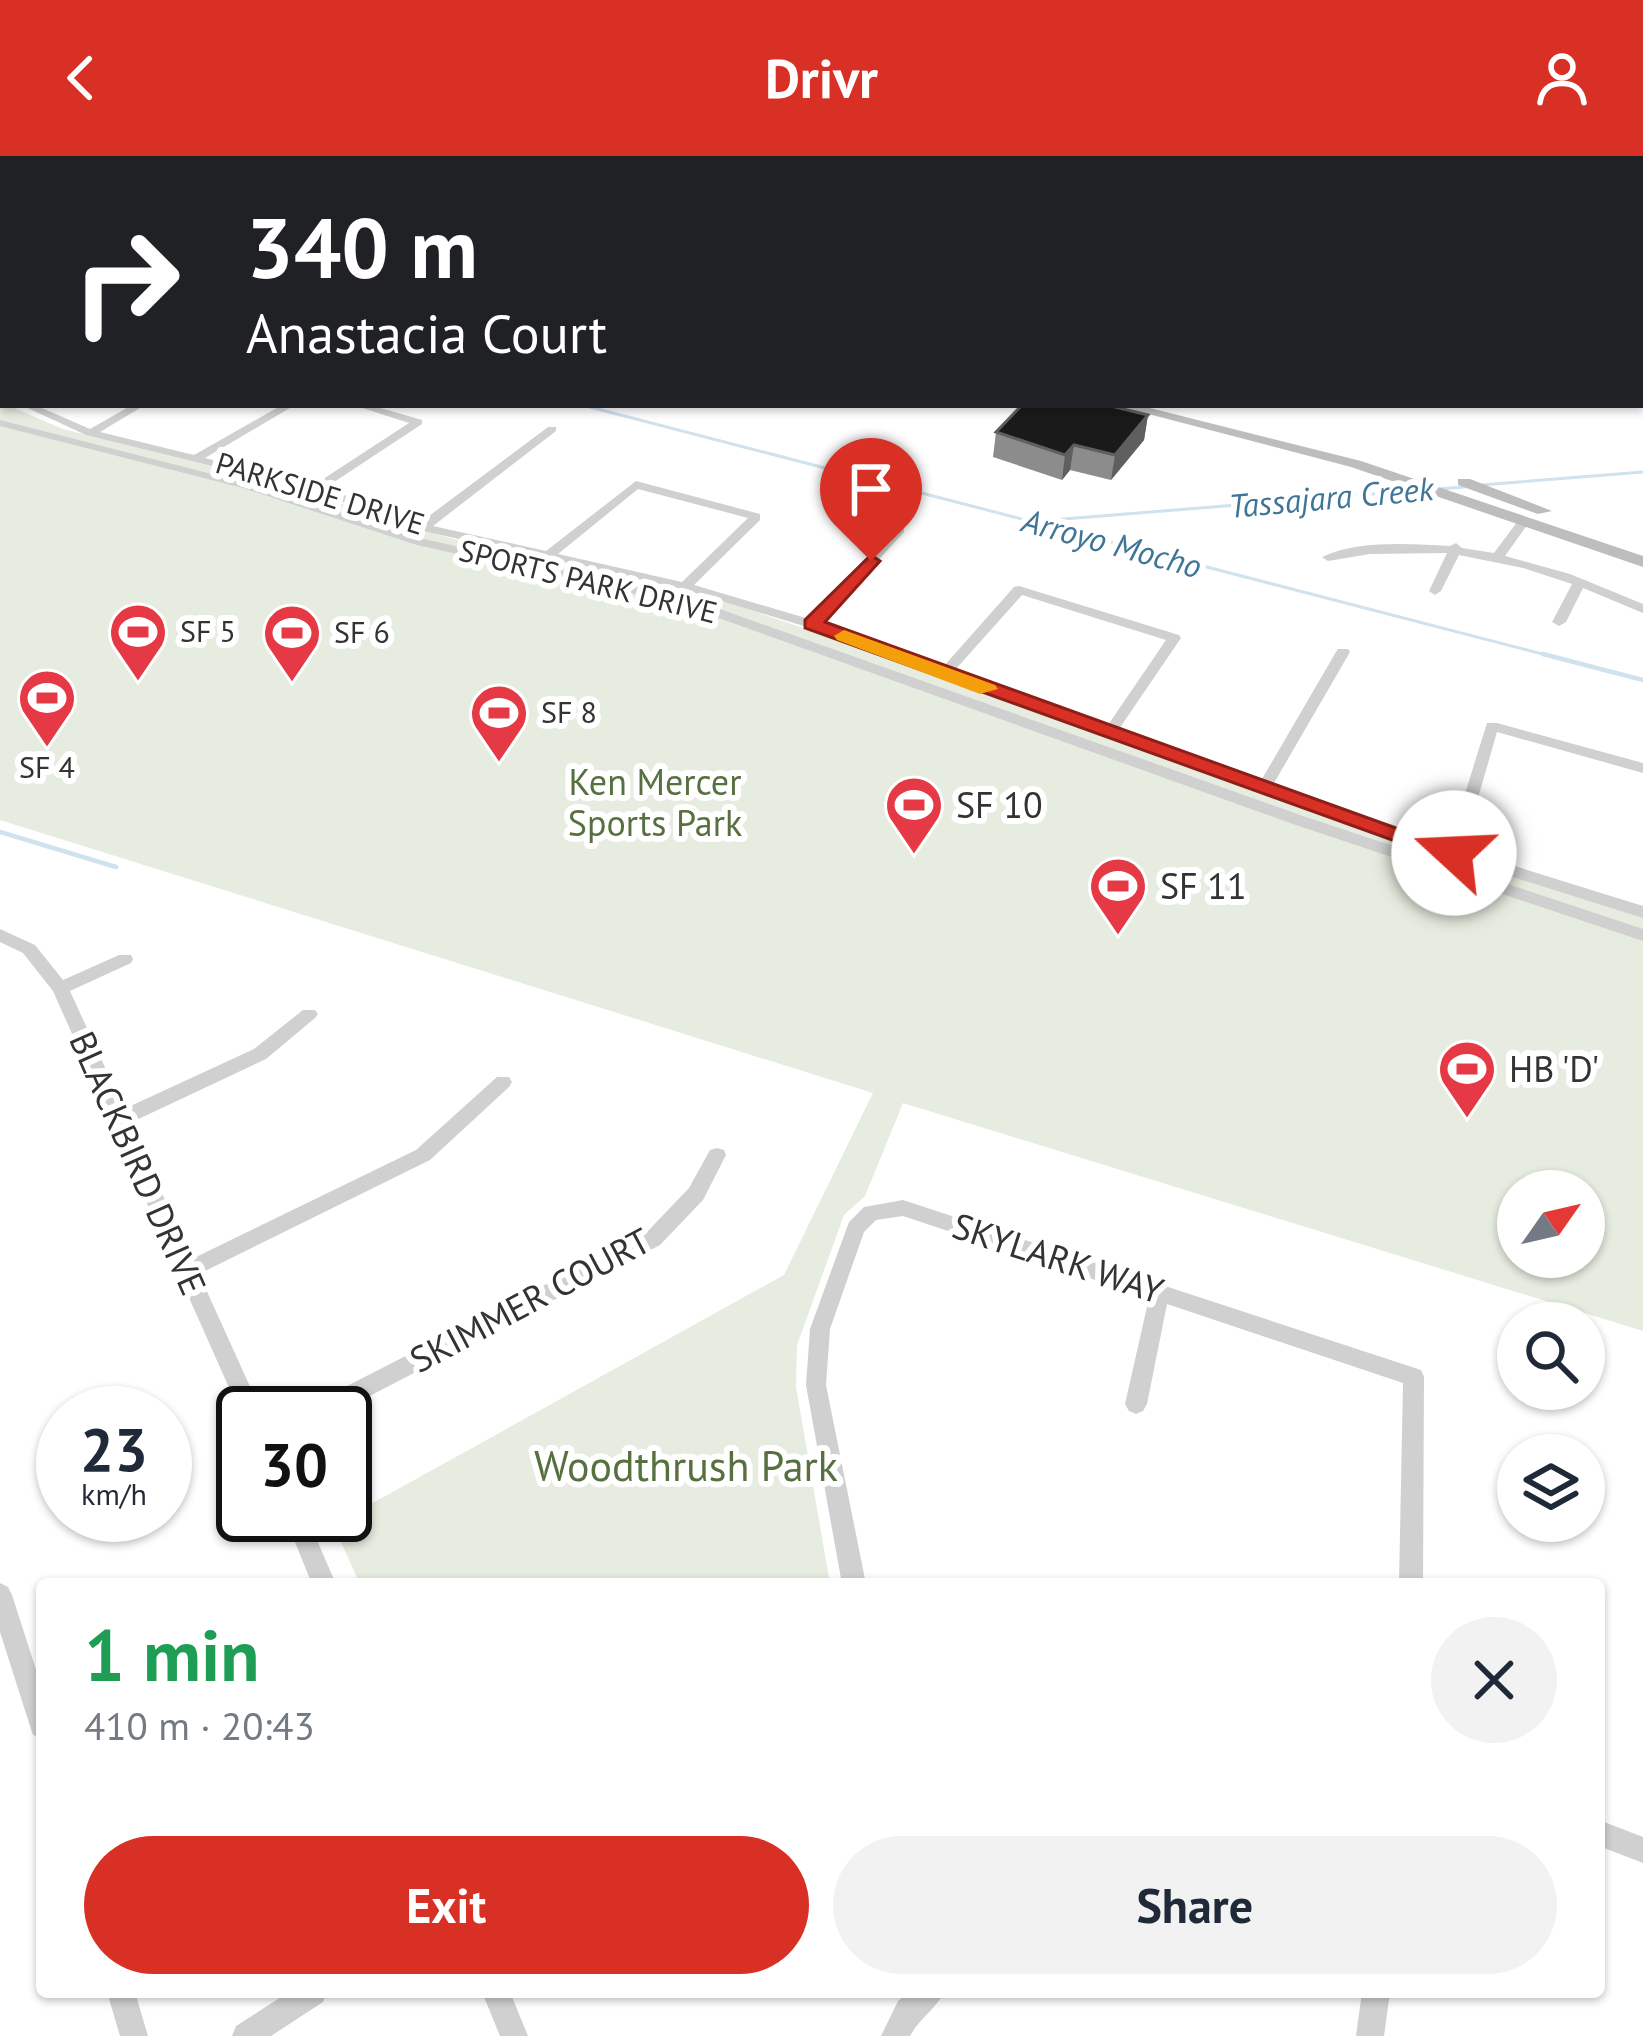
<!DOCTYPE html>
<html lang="en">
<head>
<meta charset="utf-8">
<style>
	:root { --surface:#fff; --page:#f2f2f3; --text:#1f2937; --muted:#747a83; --accent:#d93025 }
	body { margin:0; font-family:"PT Sans",sans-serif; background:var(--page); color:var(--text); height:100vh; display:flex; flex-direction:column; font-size:45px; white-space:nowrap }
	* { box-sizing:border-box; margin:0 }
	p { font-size:39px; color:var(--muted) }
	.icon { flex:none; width:66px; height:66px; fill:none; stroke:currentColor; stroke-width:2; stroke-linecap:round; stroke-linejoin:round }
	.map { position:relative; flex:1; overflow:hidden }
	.side { position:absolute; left:36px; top:1422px; width:1569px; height:420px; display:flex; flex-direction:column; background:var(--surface); border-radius:12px; box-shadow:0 3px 9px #0004 }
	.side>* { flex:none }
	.top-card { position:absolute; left:0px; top:0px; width:1644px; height:252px; box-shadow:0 3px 9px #0004; background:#202124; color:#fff; overflow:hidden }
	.needle { width:78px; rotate:56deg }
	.tools { position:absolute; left:1497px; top:1014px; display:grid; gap:24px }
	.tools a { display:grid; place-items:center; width:108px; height:108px; border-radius:50%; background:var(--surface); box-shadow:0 3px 9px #0004; font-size:60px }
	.speed { position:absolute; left:36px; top:1230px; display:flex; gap:24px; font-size:60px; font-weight:700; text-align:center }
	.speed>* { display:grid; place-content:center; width:156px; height:156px; border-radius:50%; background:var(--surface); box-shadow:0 3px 9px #0004; line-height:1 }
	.speed small { font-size:30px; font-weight:400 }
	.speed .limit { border:6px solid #111; border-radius:18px; background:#fff; color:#111 }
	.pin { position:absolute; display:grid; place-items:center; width:102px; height:102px; color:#fff; margin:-123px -51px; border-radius:50% 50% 50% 0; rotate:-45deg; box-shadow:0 0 12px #0007 }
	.pin .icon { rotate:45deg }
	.me { position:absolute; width:132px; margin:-66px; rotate:290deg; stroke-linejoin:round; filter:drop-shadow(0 0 9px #0008) }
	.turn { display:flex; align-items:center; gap:42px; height:252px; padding:0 48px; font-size:54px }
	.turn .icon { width:156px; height:156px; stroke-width:2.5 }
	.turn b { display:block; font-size:84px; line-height:102px }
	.round { display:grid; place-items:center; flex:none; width:126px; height:126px; border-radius:63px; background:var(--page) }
	.summary { display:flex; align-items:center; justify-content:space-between; height:204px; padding:0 48px }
	h1 { font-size:72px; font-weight:800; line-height:90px; color:#1e9e55 }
	.button { display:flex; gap:24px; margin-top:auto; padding:24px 48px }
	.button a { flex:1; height:138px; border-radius:72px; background:var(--accent); color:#fff; font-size:48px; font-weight:800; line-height:138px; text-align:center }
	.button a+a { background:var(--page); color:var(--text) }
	header { display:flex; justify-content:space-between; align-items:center; height:156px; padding:0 48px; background:var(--accent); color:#fff; font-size:54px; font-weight:800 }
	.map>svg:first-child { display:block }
</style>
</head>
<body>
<header><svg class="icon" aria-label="back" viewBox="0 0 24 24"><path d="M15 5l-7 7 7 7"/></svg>Drivr<svg class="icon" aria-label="person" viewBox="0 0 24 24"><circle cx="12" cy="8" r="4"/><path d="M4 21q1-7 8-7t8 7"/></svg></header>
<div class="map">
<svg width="1643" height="1880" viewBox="0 0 1643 1880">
	<rect width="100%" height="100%" fill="#fff"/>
	<path fill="#e6ecdf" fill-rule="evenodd" d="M0,246l63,27 207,52 180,57 280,65 913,314v414l-740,-228 -38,93 -21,19 -47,130 -1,42 34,197h-470l-27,-59 451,-250 89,-182 -873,-273zM1518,1035h66v66h-66z"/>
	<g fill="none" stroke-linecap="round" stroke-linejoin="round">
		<path stroke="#cfe2ee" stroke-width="3" d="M142,3l15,-3
			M582,249l972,252
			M1481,329l162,-13
			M1439,333l25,-2
			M1027,366l395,-32"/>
		<path stroke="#cfe2ee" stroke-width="4.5" d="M1543,498l100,26
			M0,676l116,35"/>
		<path fill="#d0d0d0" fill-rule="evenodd" d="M3,115v6l-3,1v-6z
			M3,175v6l-3,1v-6z
			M0,235l3,1v6l-3,-1z
			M21,249h14l55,24 42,-24h13l-45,27 94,23 88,-50h13l-90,53 109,27 95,-62 -56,-18h17l52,15v4l-97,64 96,34 127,-95h8v4l-123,95 113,25 90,-70 124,33v6l-66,65 115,34 87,-93h8v6l-83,91 123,43 70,-79 5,-1 160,49 2,3 -62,91 143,50 74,-127 2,-3h10l2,3 -76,131 175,62 38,-122h10l146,40v10l-146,-41 -34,118 180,56v12l-194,-61 -501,-180h-9l-1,-4 -131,-46 -125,-38 -263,-59 -107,-39 -226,-56zM638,333l110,29 -66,64 -124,-28zM1022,439l144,45 -58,85 -153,-55z
			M0,264l251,64 173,55 265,59 611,217 343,114v12l-353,-118 -610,-219 -263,-59 -174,-57 -243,-62z
			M1524,361l6,4 -25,35 65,18 73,30v9l-60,-25 -17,34 -7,4 -7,-4 20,-38 -49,-16 -64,-13 -18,36 -6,4 -6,-4 18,-38 -77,1 -42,7 -6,-4c36,-17 88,-13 128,-11l6,-3 6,5 32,5 26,-35z
			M0,773l35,16 28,35 56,-25h12l2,4 -2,4 -61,28 54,118 130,-60 49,-39h12l3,4 -3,4 -49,41 -136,64 62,136 224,-109 81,-73h12l3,5 -3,5 -79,73 -231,114 63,139h-19v6l-130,-292 -6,-6 2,-4 -56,-126 -30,-38 -23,-11z
			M717,992l7,2 2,5 -23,45 -43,45 -323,168h-32l3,-7 338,-173 43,-45 21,-38z
			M903,1044l518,170 3,7 -1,207h-24l4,-201 -236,-79 -20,100 -4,7 -7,3 -7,-3 -4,-7 24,-106 -246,-82 -27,4 -12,12 -34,97 -4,56 40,199h-24l-36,-199 4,-56 39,-107 15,-15z
			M284,1359h22l30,69h-24z
			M0,1427l8,4 4,8 30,93v50l-9,-3 -3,-9 -30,-94z
			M1599,1664l44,17v26l-44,-17z
			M107,1836h28l13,44h-28z
			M289,1836h38l-4,10 -52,34h-39l4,-10z
			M482,1836h28l18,44h-28z
			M909,1836h35c-8,17 -25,27 -34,44h-29l17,-35z
			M1362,1836h28l-6,44h-28z"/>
		<path fill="#d0d0d0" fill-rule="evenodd" d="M855,0h12l3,3h-12z"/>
		<path fill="#bdbdbd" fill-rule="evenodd" d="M1626,0h17v5l-15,-3z
			M1114,249h24l223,56 282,95v11l-292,-100z
			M1458,323h12l82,32 -14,3 -80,-29z"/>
	</g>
	<path fill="#8c8c8c" d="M1148,259l-4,25 -33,40 -41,-10 -8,10 -69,-23 3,-25z"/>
	<path fill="#5f5f5f" d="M1148,259l-4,25 -33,40 4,-25z
		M1074,289l-4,25 -8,10 3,-25z"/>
	<path fill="#1a1a1a" stroke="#5f5f5f" stroke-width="3" d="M1022,249h85l41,10 -33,40 -41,-10 -9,10 -69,-23z"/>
	<path fill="#d93025" stroke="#8d1f18" stroke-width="3" d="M871,399l9,6 -55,61 640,231 -11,8 -9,-2 -640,-231v-8z"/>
	<path fill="#f59e0b" d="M844,474l151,55 3,4 -18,5 -143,-54 -3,-4z"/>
	<defs>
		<symbol id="stadium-pin" viewBox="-11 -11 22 30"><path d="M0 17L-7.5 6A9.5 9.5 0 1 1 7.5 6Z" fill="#e63946" stroke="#fff"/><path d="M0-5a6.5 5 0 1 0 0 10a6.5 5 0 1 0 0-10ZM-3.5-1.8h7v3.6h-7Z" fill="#fff"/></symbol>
	</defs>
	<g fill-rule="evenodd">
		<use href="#stadium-pin" x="105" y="443" width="66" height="90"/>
		<use href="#stadium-pin" x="259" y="444" width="66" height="90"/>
		<use href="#stadium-pin" x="14" y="509" width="66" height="90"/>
		<use href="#stadium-pin" x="466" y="524" width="66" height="90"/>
		<use href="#stadium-pin" x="881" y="616" width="66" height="90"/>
		<use href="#stadium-pin" x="1085" y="697" width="66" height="90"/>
		<use href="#stadium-pin" x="1434" y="880" width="66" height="90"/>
	</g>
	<g text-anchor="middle" stroke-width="12" stroke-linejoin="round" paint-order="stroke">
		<g font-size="30" fill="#333" stroke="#fff">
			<text transform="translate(320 338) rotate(17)" y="10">PARKSIDE DRIVE</text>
			<text transform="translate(588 426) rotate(14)" y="10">SPORTS PARK DRIVE</text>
		</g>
		<g font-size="30" fill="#333" stroke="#fff" text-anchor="start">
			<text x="180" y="486">SF 5</text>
			<text x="334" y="487">SF 6</text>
			<text x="541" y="567">SF 8</text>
			<text x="47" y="622" text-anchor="middle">SF 4</text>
		</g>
		<g font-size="33" font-style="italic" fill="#3f7597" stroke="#fff">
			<text transform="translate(1331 341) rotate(-5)" y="12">Tassajara Creek</text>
			<text transform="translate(1112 387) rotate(15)" y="12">Arroyo Mocho</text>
		</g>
		<g font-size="36" fill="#56703f" stroke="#fff">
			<text x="655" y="639">Ken Mercer<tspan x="655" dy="41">Sports Park</tspan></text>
		</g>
		<g font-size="36" fill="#333" stroke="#fff" text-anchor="start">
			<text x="956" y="662">SF 10</text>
			<text x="1160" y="743">SF 11</text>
			<text x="1509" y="926">HB 'D'</text>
		</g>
		<g font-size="36" fill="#333" stroke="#fff">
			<text transform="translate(138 1007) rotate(66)" y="13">BLACKBIRD DRIVE</text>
			<text transform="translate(1058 1102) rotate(18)" y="13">SKYLARK WAY</text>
			<text transform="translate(530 1144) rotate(-28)" y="13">SKIMMER COURT</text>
		</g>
		<g font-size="42" fill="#56703f" stroke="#fff">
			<text x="686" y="1325">Woodthrush Park</text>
		</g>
	</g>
</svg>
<div class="tools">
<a><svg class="needle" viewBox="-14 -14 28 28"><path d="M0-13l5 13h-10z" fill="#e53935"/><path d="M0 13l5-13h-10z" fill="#747a83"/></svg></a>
<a><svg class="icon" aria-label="search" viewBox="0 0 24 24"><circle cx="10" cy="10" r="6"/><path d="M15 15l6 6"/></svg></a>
<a><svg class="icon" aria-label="layers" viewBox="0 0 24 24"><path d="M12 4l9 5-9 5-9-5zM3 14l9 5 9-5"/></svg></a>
</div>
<div class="speed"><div>23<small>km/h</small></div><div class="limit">30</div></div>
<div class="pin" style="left:871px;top:405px;background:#d93025"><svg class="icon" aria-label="arrive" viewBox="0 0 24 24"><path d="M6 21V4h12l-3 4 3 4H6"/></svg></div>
<svg class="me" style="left:1454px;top:697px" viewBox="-20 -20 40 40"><circle r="19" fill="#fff"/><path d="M0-13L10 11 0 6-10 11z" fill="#d93025"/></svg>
<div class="top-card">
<div class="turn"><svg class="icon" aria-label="right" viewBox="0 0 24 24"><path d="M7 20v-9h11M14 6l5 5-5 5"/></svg><div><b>340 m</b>Anastacia Court</div></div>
</div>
<section class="side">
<div class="summary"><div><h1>1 min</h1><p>410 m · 20:43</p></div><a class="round"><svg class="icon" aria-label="close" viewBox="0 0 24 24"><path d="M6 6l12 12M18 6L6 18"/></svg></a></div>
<div class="button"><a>Exit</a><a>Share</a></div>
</section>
</div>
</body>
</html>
